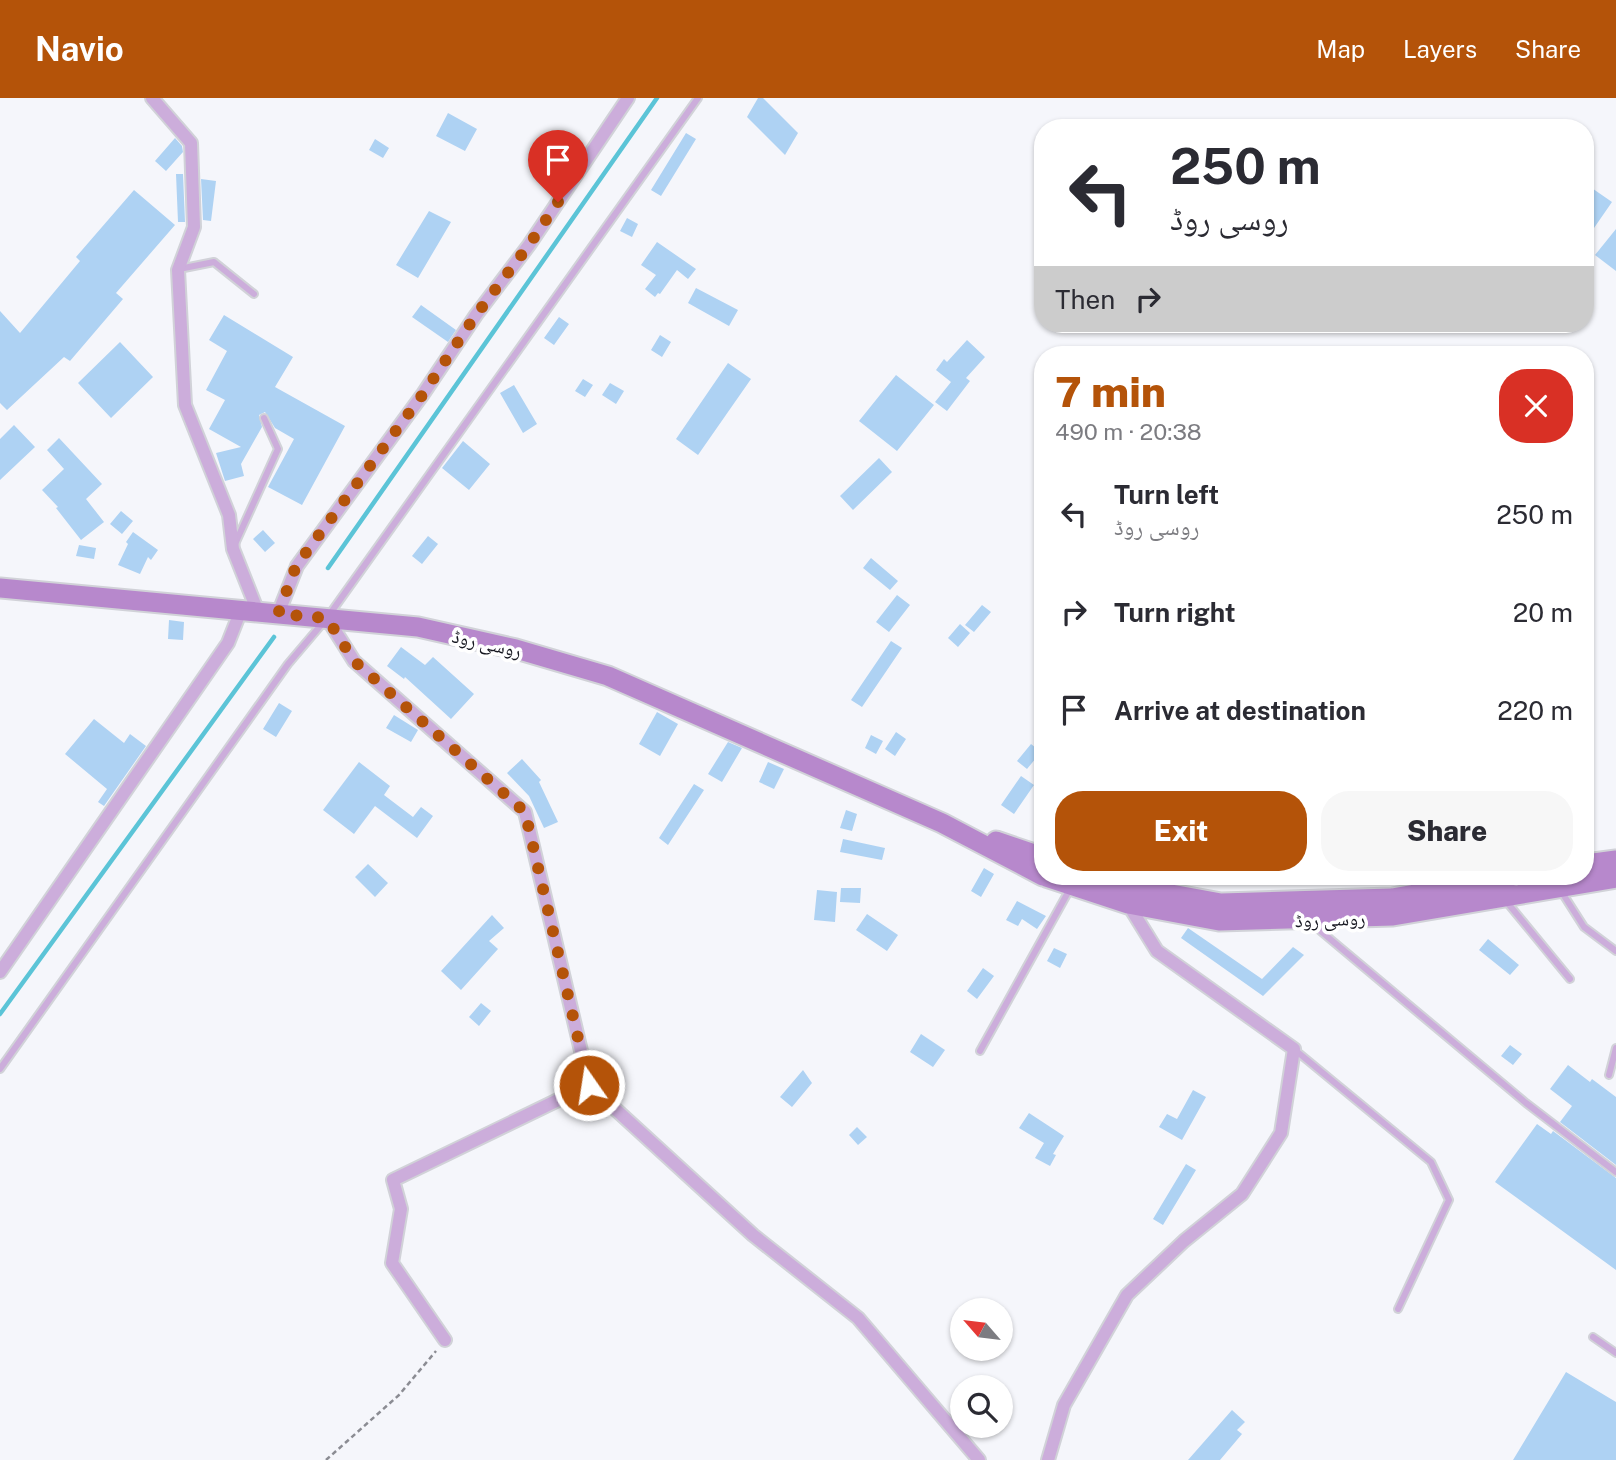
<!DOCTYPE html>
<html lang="en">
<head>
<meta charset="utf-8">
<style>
	:root { --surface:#fff; --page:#f7f7f7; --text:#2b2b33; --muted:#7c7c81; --accent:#b45309 }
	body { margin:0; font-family:"Public Sans","Noto Naskh Arabic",sans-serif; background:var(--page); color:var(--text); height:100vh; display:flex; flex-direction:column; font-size:26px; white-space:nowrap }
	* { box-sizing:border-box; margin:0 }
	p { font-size:23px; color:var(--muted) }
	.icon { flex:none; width:38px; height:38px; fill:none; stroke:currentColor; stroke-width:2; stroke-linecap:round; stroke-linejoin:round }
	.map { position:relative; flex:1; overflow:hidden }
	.panel { position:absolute; left:1034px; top:248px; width:560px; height:539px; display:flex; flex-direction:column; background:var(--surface); border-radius:28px; box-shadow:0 2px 5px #0004 }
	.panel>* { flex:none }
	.banner { position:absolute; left:1034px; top:21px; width:560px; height:214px; border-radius:28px; box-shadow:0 2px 5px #0004; background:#fff; color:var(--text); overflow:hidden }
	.needle { width:46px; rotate:298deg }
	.tools { position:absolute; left:950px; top:1200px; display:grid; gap:14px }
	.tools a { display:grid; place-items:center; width:63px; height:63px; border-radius:50%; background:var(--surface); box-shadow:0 2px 5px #0004; font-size:35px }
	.pin { position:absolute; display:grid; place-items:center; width:60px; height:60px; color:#fff; margin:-72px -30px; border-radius:50% 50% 50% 0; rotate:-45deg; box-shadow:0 0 7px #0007 }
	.pin .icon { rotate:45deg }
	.me { position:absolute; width:77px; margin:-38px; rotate:347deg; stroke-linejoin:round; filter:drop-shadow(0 0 5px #0008) }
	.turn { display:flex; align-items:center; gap:24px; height:147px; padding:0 21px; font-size:32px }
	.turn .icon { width:91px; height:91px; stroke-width:2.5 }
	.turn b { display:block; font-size:49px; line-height:60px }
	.then { display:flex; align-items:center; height:66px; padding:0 21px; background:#0003; gap:14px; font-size:26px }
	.round { display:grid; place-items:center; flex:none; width:74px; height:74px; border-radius:28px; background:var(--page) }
	.headline { display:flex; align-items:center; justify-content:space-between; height:119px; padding:0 21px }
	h1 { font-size:42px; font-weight:800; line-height:52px; color:var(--accent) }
	.cta { display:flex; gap:14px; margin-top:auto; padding:14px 21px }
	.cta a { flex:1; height:80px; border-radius:28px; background:var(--accent); color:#fff; font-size:28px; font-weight:800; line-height:80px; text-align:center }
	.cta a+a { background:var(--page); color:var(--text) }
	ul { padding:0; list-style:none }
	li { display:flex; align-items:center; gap:21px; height:98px; padding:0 21px }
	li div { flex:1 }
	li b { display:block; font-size:26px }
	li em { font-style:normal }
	header { display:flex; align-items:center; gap:42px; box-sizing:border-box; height:98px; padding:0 35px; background:var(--accent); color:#fff }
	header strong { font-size:33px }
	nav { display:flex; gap:38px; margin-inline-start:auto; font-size:24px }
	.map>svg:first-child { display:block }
</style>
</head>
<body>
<header>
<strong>Navio</strong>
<nav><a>Map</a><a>Layers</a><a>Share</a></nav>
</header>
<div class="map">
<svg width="1616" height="1362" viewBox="0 0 1616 1362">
	<rect width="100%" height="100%" fill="#f5f6fb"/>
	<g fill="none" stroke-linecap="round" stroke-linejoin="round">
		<path stroke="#5bc4d7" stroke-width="4.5" d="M328,470l329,-470
			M0,916l274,-377"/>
	</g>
	<path fill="#aed2f3" d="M758,0h5l35,35 -13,22 -38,-38z
		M448,15l29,16 -12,22 -29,-15z
		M686,35l10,6 -35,57 -10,-6z
		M175,40l7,8 1,6 -17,19 -11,-10z
		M375,41l14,9 -6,10 -14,-8z
		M176,76h7l2,48h-7z
		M201,81l15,2 -5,40 -8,-1z
		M1586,86l26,18 -18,26 -8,-6z
		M134,92l41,35 -59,68 7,6 -53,62 -6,-4 -57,53 -7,-7v-92l20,22 60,-72 -4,-4z
		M429,113l22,11 -33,56 -22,-13z
		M627,120l11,6 -6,13 -12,-6z
		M1616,131v42l-21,-16z
		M657,144l39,27 -8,10 -11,-9 -17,24 -2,-1 -3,4 -10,-8 11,-14 -15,-10z
		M696,190l42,22 -9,16 -41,-23z
		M421,207l35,25 -8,12 -36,-25z
		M224,217l69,42 -18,30 70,39 -43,79 -34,-18 26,-48 -19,-11 -10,-16 -6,3 3,12 -21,37 3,12 -19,5 -9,-28 25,-6 -32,-18 16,-29 -19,-10 21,-39 -18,-11z
		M559,219l10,7 -15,21 -10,-7z
		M660,237l11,7 -9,15 -11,-7z
		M967,242l18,17 -19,21 4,3 -23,30 -12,-9 16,-20 -15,-12 8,-11 3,3z
		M120,244l33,35 -42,41 -33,-35z
		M728,265l23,16 -53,76 -22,-16z
		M896,277l38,30 -37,46 -38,-30z
		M583,281l10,6 -8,12 -10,-6z
		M610,285l14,8 -8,13 -14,-9z
		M514,287l23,39 -14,9 -23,-40z
		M14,327l21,22 -35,33v-41z
		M59,340l43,46 -16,15 18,23 -23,18 -25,-32 2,-1 -16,-17 22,-21 -17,-19z
		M463,343l27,23 -21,26 -27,-22z
		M879,360l13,14 -39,38 -13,-14z
		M121,413l12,10 -11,13 -12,-10z
		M263,432l12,13 -10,9 -12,-13z
		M133,434l25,18 -7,10 -3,-3 -8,17 -22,-9 10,-21 -2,-2z
		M428,438l10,8 -16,20 -10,-8z
		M79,447l17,3 -2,11 -18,-3z
		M871,460l27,23 -8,9 -27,-22z
		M897,497l13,10 -21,27 -13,-10z
		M982,507l9,7 -17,20 -9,-7z
		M169,522l15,2 -1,18 -15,-1z
		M960,526l10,9 -12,14 -10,-9z
		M891,543l11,7 -40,59 -11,-7z
		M401,549l24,18 8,-8 41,37 -23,25 -46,-42 -1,2 -17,-13z
		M279,605l13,8 -16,26 -13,-8z
		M657,614l21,12 -18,32 -21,-12z
		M394,617l24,15 -7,12 -25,-14z
		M94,621l30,24 6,-9 16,12 -42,60 -6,-4 9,-13 -42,-35z
		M896,634l10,7 -11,17 -10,-7z
		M871,637l12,6 -7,13 -11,-6z
		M728,644l14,6 -20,34 -14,-8z
		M1031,646l10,8 -14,17 -10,-8z
		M522,661l19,21 -2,2 19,40 -14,6 -15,-32 -22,-23z
		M359,664l31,24 -6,9 29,22 8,-10 12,9 -16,22 -42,-32 -21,28 -31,-24z
		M768,664l16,7 -10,20 -15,-7z
		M1021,678l13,9 -20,29 -13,-9z
		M694,686l10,6 -36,55 -9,-7z
		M846,712l11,4 -5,17 -12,-3z
		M843,741l42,9 -3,12 -42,-8z
		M368,766l20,19 -13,14 -20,-20z
		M984,770l10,6 -13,23 -10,-6z
		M841,790h20l-1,15 -20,-1z
		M817,792l20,2 -2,30 -21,-2z
		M1017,803l29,15 -9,13 -15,-10 -4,7 -12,-6z
		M867,816l31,21 -11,16 -31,-21z
		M492,817l12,13 -15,13 9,8 -37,41 -20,-19z
		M1188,830l74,51 31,-32 11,8 -41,41 -82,-58z
		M1488,841l31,26 -9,10 -31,-25z
		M1054,850l13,6 -7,14 -13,-7z
		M983,870l11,8 -17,23 -10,-8z
		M481,905l10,8 -12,15 -10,-9z
		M921,936l24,16 -12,17 -23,-15z
		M1510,947l12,9 -9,11 -12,-9z
		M1568,967l22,17 2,-3 24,18v68l-56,-43 12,-16 -22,-17z
		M803,972l9,13 -20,24 -12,-10z
		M1193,992l13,7 -24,43 -23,-13 8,-13 10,5z
		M1029,1015l35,23 -11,18 3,1 -6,11 -15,-8 9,-15 -25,-15z
		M1537,1026l14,10 2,-3 63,47v92l-121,-88z
		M857,1029l10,10 -9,8 -9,-10z
		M1186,1066l10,6 -33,55 -10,-6z
		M1566,1274l50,30v58h-103z
		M1232,1312l13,12 -8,8 5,4 -22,26h-32z"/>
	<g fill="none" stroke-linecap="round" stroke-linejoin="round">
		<defs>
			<path id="lane" d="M179,171l35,-7 40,32
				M235,446l43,-95 -14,-31
				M1561,793l23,36 32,24
				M1506,803l64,78
				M1311,825l215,180 90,69
				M1295,952l136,112 18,38 -51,109
				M980,953l91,-164
				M0,971l288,-405 39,-46 371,-520
				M1609,977l7,-27
				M1593,1239l23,16"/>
			<path id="street" d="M152,0l39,45 3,84 -16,43 7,135 44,110 4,34 25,63
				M278,516l19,-48 126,-172 53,-79 53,-70 99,-147
				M327,520l27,43 171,151 64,273 -196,95 8,29 -9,54 53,77
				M0,874l228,-329 13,-33
				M589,987l164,150 105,83 121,142
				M1048,1362l16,-55 63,-110 57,-54 58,-47 39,-61 13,-84 -137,-98 -29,-47"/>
			<path id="secondary" d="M0,490l418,39 98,22 92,27 334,147 101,53
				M996,743l47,16
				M1586,766l30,-4
				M1046,779l82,27 91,17 174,-5 223,-38
				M1103,779l30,10 88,16 171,-5 119,-21"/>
		</defs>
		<use href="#lane" stroke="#d1d2d8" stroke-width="10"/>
		<use href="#street" stroke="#d1d2d8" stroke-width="16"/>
		<use href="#secondary" stroke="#d1d2d8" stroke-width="23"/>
		<path stroke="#8b8c93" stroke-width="2.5" stroke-dasharray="5 3.5" stroke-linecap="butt" d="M326,1362l73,-65 37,-44"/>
		<use href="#lane" stroke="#ccaddb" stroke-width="6"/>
		<use href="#street" stroke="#ccaddb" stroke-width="12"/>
		<use href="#secondary" stroke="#b788cc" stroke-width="19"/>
	</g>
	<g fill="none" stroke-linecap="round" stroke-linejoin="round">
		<path stroke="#b45309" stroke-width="12" stroke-dasharray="0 21.6" d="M558,104l-29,43 -53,70 -53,79 -127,172 -18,48 49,4 27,43 171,151 64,273"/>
	</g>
	<g text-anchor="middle" stroke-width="7" stroke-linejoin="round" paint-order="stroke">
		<g font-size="19" fill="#161720" stroke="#fff">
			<text transform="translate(487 545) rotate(13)" y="7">روسی روڈ</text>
			<text transform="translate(1330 821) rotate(-2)" y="7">روسی روڈ</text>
		</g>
	</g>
</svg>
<div class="tools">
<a><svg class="needle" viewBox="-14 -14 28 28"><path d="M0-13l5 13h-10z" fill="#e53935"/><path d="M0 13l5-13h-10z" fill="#7c7c81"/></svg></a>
<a><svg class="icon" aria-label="search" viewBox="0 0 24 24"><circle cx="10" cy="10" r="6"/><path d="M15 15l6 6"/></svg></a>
</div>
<div class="pin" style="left:558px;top:104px;background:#d93025"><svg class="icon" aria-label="arrive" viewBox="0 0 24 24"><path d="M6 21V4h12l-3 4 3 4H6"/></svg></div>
<svg class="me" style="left:589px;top:987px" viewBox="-20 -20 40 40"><circle r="17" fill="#b45309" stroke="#fff" stroke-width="3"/><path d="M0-11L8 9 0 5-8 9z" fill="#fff"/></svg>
<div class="banner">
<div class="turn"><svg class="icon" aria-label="left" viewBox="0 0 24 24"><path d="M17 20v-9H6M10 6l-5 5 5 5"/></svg><div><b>250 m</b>روسی روڈ</div></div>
<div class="then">Then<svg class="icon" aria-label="right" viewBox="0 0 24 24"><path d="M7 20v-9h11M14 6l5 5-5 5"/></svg></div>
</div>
<section class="panel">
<div class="headline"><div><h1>7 min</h1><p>490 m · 20:38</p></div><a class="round" style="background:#d93025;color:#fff"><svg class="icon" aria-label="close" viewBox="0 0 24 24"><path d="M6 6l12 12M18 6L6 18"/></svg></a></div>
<ul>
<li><svg class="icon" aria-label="left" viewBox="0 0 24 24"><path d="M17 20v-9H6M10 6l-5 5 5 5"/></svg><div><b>Turn left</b><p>روسی روڈ</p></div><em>250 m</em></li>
<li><svg class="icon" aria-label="right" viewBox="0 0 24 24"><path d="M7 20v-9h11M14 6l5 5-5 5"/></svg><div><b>Turn right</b></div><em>20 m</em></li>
<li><svg class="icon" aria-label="arrive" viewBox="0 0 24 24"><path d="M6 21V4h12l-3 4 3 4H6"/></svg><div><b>Arrive at destination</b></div><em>220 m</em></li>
</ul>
<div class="cta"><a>Exit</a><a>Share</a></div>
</section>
</div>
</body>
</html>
